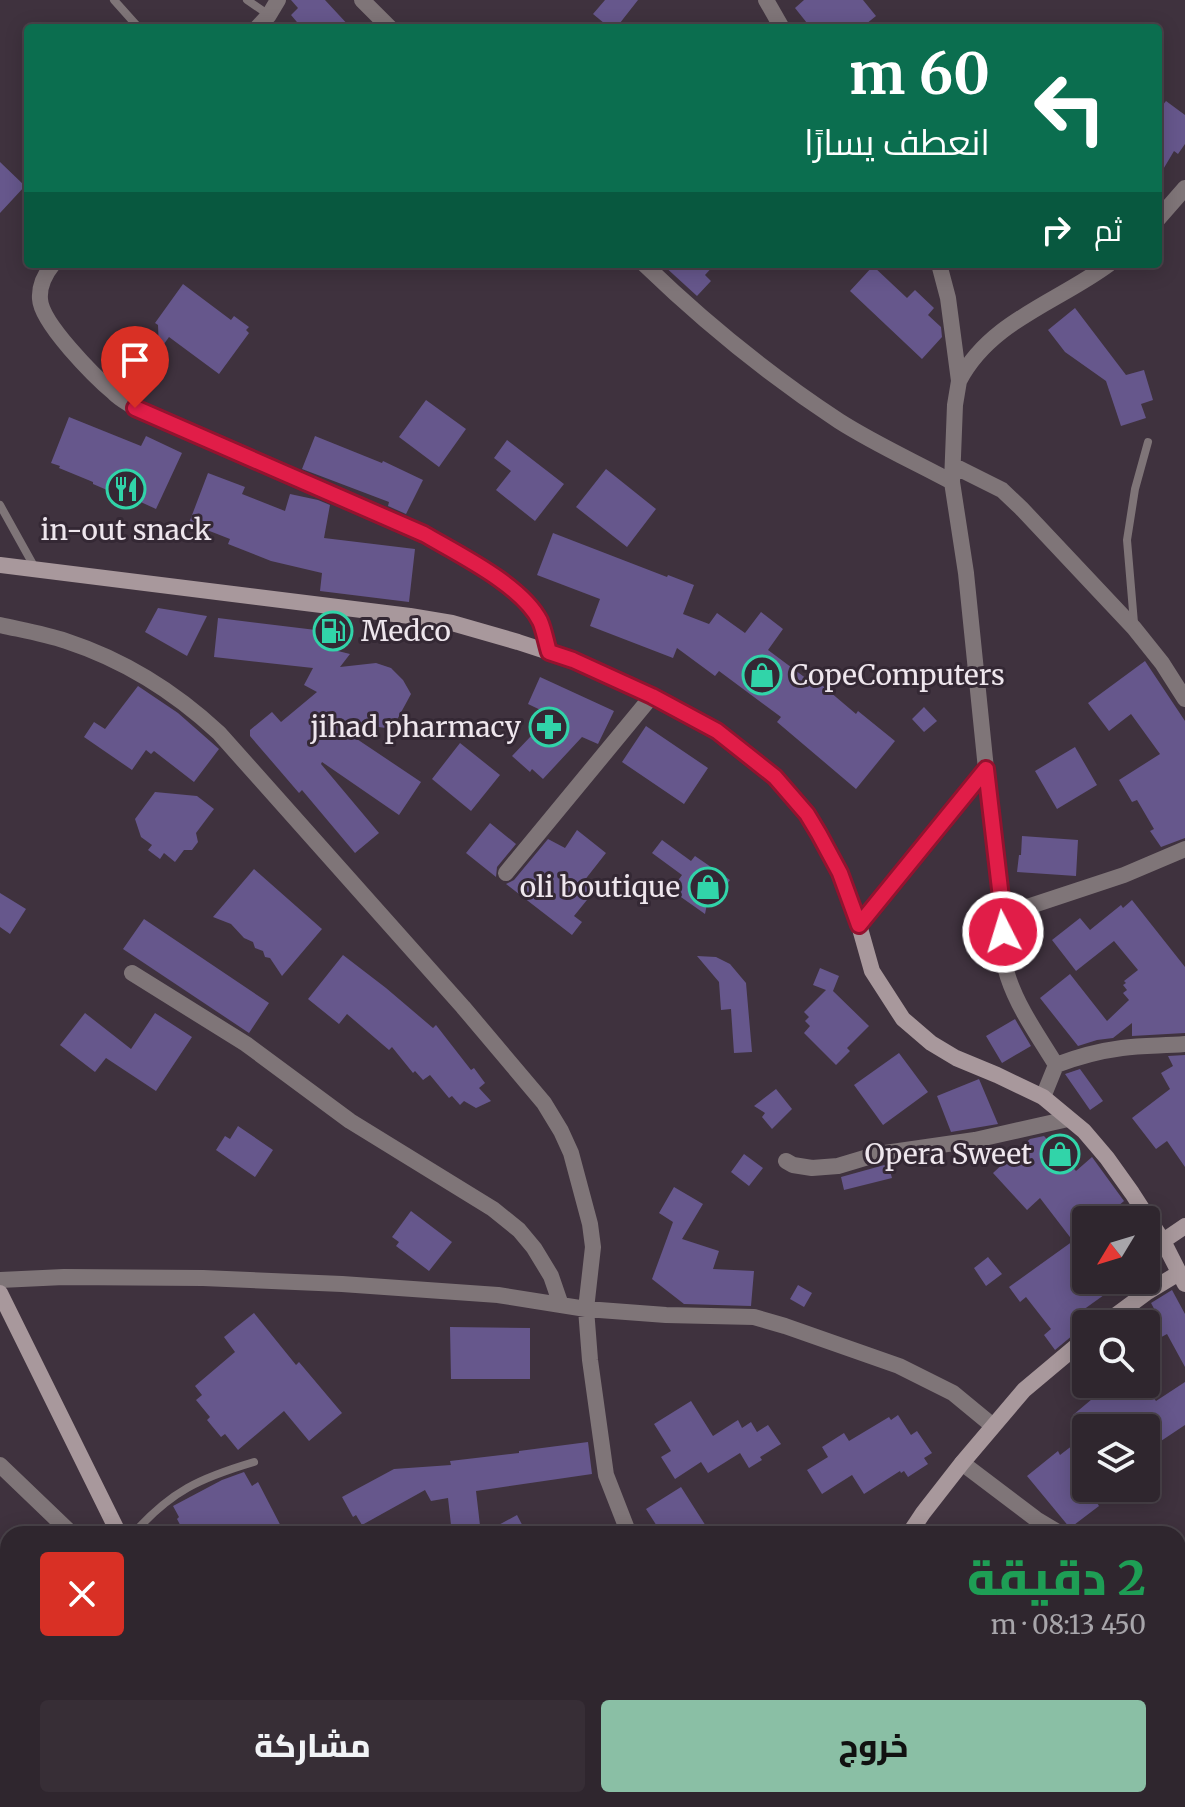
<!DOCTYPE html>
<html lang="ar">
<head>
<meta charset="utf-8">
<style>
	:root { --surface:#2f262e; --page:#372e36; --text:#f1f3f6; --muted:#a7a5aa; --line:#4a434a; --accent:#8abfa5 }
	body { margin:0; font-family:Merriweather,Cairo,serif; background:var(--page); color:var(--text); direction:rtl; height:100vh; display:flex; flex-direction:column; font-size:30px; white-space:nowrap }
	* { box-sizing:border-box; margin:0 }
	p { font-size:26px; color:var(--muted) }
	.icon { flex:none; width:44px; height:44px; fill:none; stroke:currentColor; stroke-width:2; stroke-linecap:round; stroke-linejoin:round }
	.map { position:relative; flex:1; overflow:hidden; direction:ltr }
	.details { position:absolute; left:0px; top:1526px; width:1186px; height:282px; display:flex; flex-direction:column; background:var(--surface); border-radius:24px 24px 0 0; box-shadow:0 4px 20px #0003,0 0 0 2px var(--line); direction:rtl }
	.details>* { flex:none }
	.guide { position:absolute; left:24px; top:24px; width:1138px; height:244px; border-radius:8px; box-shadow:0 4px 20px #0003,0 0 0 2px var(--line); direction:rtl; background:#0b6e4f; color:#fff; overflow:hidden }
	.needle { width:52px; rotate:232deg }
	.fabs { position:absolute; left:1072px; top:1206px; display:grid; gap:16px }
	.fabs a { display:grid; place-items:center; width:88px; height:88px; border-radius:8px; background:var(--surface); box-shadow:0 4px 20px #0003,0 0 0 2px var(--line); font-size:40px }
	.pin { position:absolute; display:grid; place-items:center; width:68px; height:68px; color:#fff; margin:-82px -34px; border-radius:50% 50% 50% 0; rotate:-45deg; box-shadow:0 0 8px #0007 }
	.pin .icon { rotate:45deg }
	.me { position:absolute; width:88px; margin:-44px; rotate:355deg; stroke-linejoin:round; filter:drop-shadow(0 0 6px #0008) }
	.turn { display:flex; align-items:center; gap:28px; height:168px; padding:0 40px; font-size:36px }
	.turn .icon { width:104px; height:104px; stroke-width:2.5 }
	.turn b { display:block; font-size:56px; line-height:68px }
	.then { display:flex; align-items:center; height:76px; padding:0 40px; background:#0003; gap:16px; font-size:30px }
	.round { display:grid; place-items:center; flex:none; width:84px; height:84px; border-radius:8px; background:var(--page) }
	.overview { display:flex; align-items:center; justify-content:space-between; height:136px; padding:0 40px }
	h1 { font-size:48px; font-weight:800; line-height:60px; color:#1e9e55 }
	.button { display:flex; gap:16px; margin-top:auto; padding:16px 40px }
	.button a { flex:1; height:92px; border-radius:8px; background:var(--accent); color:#111; font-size:32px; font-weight:800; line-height:92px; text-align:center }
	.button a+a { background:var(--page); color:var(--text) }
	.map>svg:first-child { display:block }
</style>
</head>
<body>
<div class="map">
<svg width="1185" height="1807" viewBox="0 0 1185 1807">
	<rect width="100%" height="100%" fill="#3f323e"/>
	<path fill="#66578c" d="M291,0h34l26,28h-49l-11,-13 7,-7z
		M605,0h33l-22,28h-6l-17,-14z
		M804,0h59l13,16 -15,12h-50l-16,-20z
		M1166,101l19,14v29l-7,10 -4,-3 -16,27v-67z
		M0,162l25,24 -25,27z
		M662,264h53l-10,11 6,6 -14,15z
		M873,266l34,32 8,-8 19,18 -6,7 13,12 1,10 -20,22 -72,-68z
		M183,284l48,36 3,-4 15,11 -3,3 3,3 -30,41 -50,-37 -10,14 -1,-26 -3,-2z
		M1075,308l51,67 18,-5 9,30 -12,4 5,14 -25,8 -15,-45 -41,-29 -17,-22z
		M426,400l40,29 -27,38 -40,-30z
		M69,417l72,29 5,-10 36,17 -26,56 -48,-22 -1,3 -14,-6v-2l-34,-14 1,-2 -9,-3z
		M315,436l67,27 1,-2 40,19 -17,34 -18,-8 1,-4 -87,-33z
		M507,440l57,44 -29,37 -39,-31 15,-19 -17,-13z
		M606,469l50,40 -29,38 -51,-40z
		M208,473l37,14 -3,7 43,17 5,-17 28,6 12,5 -6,33 91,11 -6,53 -89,-11 2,-18 -51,-12 -43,-17 2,-5 -41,-16z
		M553,533l114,44 1,-2 26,10 -11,29 26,10 8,-11 28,20 16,-21 22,17 -15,21 39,29 3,-4 46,39 2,-3 37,30 -39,48 -79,-67 4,-5 -62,-46 -4,5 -38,-28 -4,10 -83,-32 10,-27 -63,-24z
		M158,608l49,8 -20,40 -42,-24z
		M218,618l98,12 3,-12 26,6 -7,27 12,3 -10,13 36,-4 15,5 12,12 8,14 -19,35 -65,-10 94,63 -22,33 -77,-53 -1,2 58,69 -24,20 -53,-63 -3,3 -49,-57v-6l22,-18 9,10 36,-30 -13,-7 9,-17 -99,-11z
		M1145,661l40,60v117l-24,9 -11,-16 4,-2 -17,-29 -5,2 -13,-22 41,-26 -29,-40 -22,17 -21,-28z
		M540,677l74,34 -16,33 -16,-7 -39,42 -11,-10 -2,3 -18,-16 39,-41 -23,-11z
		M138,686l40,27 41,36 -25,33 -40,-31 -3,3 -5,-4 -14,20 -48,-33 10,-15 11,7z
		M924,707l13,14 -13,11 -12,-13z
		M646,726l62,42 -24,36 -62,-42z
		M460,743l40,32 -29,36 -39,-32z
		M1075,747l22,38 -40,24 -22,-38z
		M155,792l42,4 17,13 -18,24 2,9 -6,8h-8l-9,12 -11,-9 -4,6 -12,-9 4,-5 -11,-8 -6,-18z
		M490,823l26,21 -19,23 -1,10 -30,-24z
		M577,830l29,23 -22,28 11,9 -21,26 8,6 -10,13 -66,-51 8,-4 34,-41 17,9z
		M1022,836l56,4 -2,36 -59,-4 2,-17h2z
		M662,840l29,21 4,-5 35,24 -13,19h-9l-3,15 -34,-24 11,-15 -30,-22z
		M254,869l68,60 -40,47 -12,-18 -5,-1 -2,-6 -8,-3 -2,-6 -9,-4 -13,-14 -18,-7z
		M0,893l26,16 -16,25 -10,-7z
		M1132,900l53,67v66l-53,3v-13l-19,15 -16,2 -19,6 -38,-48 30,-24 37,47 22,-21 -6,-7 4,-3 -4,-5 3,-2 -2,-2 14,-11 -24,-29 -38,30 -24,-31 28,-22 10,12 31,-25 2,3z
		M144,919l125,84 -20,30 -126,-84z
		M343,955l43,33 47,40 3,-3 35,45 3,-2 11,15 -6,5 12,13 -15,7 -12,-7 -4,4 -8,-9 -3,2 -19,-23 -7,5 -8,-9 -2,2 -21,-26 -3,3 -42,-36 -8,10 -31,-25z
		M697,956l19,1 14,7 16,19 6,69 -18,1 -3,-44 -10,1 -2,-28z
		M820,968l19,8 -6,15 36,35 -22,22 3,3 -14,14 -32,-32 6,-7 -5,-5 4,-4 -5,-5 22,-22 -13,-5z
		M85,1013l46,36 24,-36 37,24 -36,54 -50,-33 -11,14 -35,-27z
		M1015,1019l16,27 -29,17 -16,-27z
		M899,1053l29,39 -45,33 -29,-40z
		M1185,1055v112l-18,-26 -11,8 -24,-31 38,-29 -9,-16 12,-7 -5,-10z
		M1080,1069l23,32 -13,9 -25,-36z
		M979,1079l19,45 -47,8 -14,-36z
		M776,1089l16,20 -20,20 -10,-12 3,-4 -11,-7z
		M238,1126l35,24 -18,27 -39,-27 9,-14 5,3z
		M1044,1136l32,35 16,-14 32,44 -22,19h-16v60h39l-42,30 10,14h-7v3l-7,3 -24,20 -11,-15 7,-6 -25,-32 -6,5 -11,-15 64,-46 -33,-43 -13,12 -34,-37 37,-34z
		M744,1154l19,14 -14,18 -18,-14z
		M888,1164l4,14 -48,12 -3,-13z
		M674,1187l29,17 -21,35 37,12 -6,18 41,2 -3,35 -67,-2 -32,-25 21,-57 -14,-9z
		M411,1211l41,31 -23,29 -33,-25 3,-4 -7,-5z
		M1146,1250l15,21 -20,12 -2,-3h7z
		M988,1257l14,17 -16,12 -12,-18z
		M798,1285l14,8 -8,14 -14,-8z
		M1172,1290l13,24v53l-18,-33 -13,7 -8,-15 13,-8 -8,-15z
		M254,1313l42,52 3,-3 43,51 -33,28 -25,-30 -46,39 -13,-16 -4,3 -14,-17 3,-3 -14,-17 6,-5 -7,-9 40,-34 -11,-15z
		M450,1327l80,1v51h-79z
		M1086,1352v26l-11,-16z
		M1185,1382v43l-39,26v-23h-63l-10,-13 25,-21 -7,-10h53l12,17z
		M691,1401l22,35 25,-16 4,8 9,-6 6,10 11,-7 13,19 -21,13 2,3 -13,8 -9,-15 -32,20 -7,-11 -26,17 -14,-22 10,-6 -17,-27z
		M898,1415l13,20 6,-4 15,22 -8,5 4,6 -20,13 -4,-6 -3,2 -1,-2 -36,23 -12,-19 -30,19 -15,-24 21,-13 -6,-10 22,-14 5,8 40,-24 2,3z
		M1086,1435v53h2l11,18 -29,22 -43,-52 31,-25 2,4z
		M588,1442l4,32 -116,17 5,43h-29l-4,-36 -17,3 -6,-11 -63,35 -6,-10 -3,2 -11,-20 52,-28 57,-4 -1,-4 69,-8v-2z
		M244,1472l8,14 6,-4 27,52h-100l-8,-15 2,-2 -6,-11 49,-26z
		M681,1487l30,47h-49l-16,-25z
		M517,1515l10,19h-45z"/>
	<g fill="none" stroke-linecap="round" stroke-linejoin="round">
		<path stroke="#7f7578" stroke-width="8" d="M114,0l25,28
			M247,0l22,15
			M0,505l35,63
			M1134,623l-7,-83 8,-51 13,-47
			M133,1534c38,-43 67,-56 121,-72"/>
		<path stroke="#7f7578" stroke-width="16" d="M362,0l28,28
			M766,0l16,28
			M257,28l12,-13 9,-15
			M1158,219l27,-31
			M53,264c-8,10 -14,22 -13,35 1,24 55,78 74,94 6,6 14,10 21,15l289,126c34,19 98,51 116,87 4,9 6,21 9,31
			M644,264c60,58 125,111 195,157 36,23 76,41 113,61
			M959,381c31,-60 99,-79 150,-117
			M954,466l48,24 19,18 113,120 28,35 23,36
			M0,625c22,5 45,9 66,16 58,19 109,51 153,92l244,274 81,96 17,28 10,22 19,71 3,23 -7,62 4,51 16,115 23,59
			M986,769l17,146 121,-40 61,-26
			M506,873l146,-177
			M1003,915c0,20 -2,42 5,62 10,31 31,60 48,88
			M859,925l127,-156 -20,-196 -14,-91 3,-77 4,-24 -11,-83 -9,-34
			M132,973l114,71 104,77 143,88 26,21 15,18 17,28 10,29
			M1043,1097l13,-32c21,-8 43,-14 66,-17 21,-3 42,-2 63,-4
			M786,1161l7,4 19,3 26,-2 40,-12 97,-14 93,-21
			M0,1280l64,-3 139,1 139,6 156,11 88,14 80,6 88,2 31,9 114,40 54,27 40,33
			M962,1463l74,56 25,15
			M0,1465l72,69
			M1178,1644l7,7
			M162,1800l4,7
			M830,1800l31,7
			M218,1807l17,-7
			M595,1807l24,-7"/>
		<path stroke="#a8989c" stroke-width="16" d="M0,565l410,51 42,7 66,19 55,18 79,36 65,35 58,46 32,37 33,59 19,52 13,46 31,48 28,24 25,15 41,17 46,22 41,34 23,27 25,35 31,48 22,43
			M1163,1241l22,-15
			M0,1293l119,241
			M1104,1324l42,-31 33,-20
			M909,1534l14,-21 39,-50 62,-73 62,-52
			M300,1800l4,7
			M880,1800v7"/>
	</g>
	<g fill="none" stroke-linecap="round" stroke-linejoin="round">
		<defs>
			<path id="route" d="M135,408l289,126c34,20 98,51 116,87 4,9 6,21 9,31l24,8 79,36 65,35 58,46 32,37 12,20 21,39 19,52 127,-156 17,146v17"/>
		</defs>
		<use href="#route" stroke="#92132f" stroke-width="20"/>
		<use href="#route" stroke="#e11d48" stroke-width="14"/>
	</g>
	<defs>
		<symbol id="restaurant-ring" viewBox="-11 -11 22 22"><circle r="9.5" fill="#342834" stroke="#31d4a9" stroke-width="1.5"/><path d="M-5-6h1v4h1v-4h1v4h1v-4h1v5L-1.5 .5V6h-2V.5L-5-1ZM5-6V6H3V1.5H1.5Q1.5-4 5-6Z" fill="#31d4a9"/></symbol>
		<symbol id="fuel-ring" viewBox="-11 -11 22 22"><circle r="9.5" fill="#342834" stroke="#31d4a9" stroke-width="1.5"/><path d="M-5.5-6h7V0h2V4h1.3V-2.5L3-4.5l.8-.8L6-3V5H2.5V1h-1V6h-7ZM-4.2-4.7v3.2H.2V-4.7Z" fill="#31d4a9"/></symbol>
		<symbol id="shop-ring" viewBox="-11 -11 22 22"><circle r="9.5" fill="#342834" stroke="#31d4a9" stroke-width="1.5"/><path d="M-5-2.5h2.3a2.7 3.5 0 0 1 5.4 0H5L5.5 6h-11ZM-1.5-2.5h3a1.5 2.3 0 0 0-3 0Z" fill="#31d4a9"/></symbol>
		<symbol id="pharmacy-ring" viewBox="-11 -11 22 22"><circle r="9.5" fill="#342834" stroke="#31d4a9" stroke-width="1.5"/><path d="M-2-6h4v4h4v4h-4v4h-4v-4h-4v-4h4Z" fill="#31d4a9"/></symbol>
	</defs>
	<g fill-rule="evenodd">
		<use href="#restaurant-ring" x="104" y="467" width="44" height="44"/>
		<use href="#fuel-ring" x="311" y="609" width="44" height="44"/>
		<use href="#shop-ring" x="740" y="653" width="44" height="44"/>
		<use href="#pharmacy-ring" x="527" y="705" width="44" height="44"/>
		<use href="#shop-ring" x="686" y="865" width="44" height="44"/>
		<use href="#shop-ring" x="1038" y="1132" width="44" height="44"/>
	</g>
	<g text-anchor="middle" stroke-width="6" stroke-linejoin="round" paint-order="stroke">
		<g font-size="28" fill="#eee6ed" stroke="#342834" text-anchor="end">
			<text x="126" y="540" text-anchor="middle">in-out snack</text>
			<text x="361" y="641" text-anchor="start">Medco</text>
			<text x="790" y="685" text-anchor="start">CopeComputers</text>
			<text x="521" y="737">jihad pharmacy</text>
			<text x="680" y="897">oli boutique</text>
			<text x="1032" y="1164">Opera Sweet</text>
		</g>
	</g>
</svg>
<div class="fabs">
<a><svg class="needle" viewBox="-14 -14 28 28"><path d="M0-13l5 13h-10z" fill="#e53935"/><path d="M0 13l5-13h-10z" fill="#a7a5aa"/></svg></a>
<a><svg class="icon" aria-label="search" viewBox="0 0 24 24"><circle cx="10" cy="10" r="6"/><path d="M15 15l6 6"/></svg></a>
<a><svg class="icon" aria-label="layers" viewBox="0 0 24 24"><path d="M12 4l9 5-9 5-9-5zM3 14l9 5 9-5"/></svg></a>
</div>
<div class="pin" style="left:135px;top:408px;background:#d93025"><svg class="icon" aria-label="arrive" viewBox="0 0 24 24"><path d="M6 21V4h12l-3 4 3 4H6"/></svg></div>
<svg class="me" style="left:1003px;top:932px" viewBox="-20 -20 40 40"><circle r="17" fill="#e11d48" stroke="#fff" stroke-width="3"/><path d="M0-11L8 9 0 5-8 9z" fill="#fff"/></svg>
<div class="guide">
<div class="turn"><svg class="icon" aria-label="left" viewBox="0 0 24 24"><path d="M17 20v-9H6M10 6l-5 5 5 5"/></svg><div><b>60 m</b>انعطف يسارًا</div></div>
<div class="then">ثم<svg class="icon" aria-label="right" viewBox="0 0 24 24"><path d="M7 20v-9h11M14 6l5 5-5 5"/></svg></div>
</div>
<section class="details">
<div class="overview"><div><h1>2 دقيقة</h1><p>450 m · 08:13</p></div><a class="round" style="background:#d93025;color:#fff"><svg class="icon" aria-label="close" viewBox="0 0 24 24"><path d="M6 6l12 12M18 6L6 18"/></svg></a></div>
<div class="button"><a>خروج</a><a>مشاركة</a></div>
</section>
</div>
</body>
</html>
